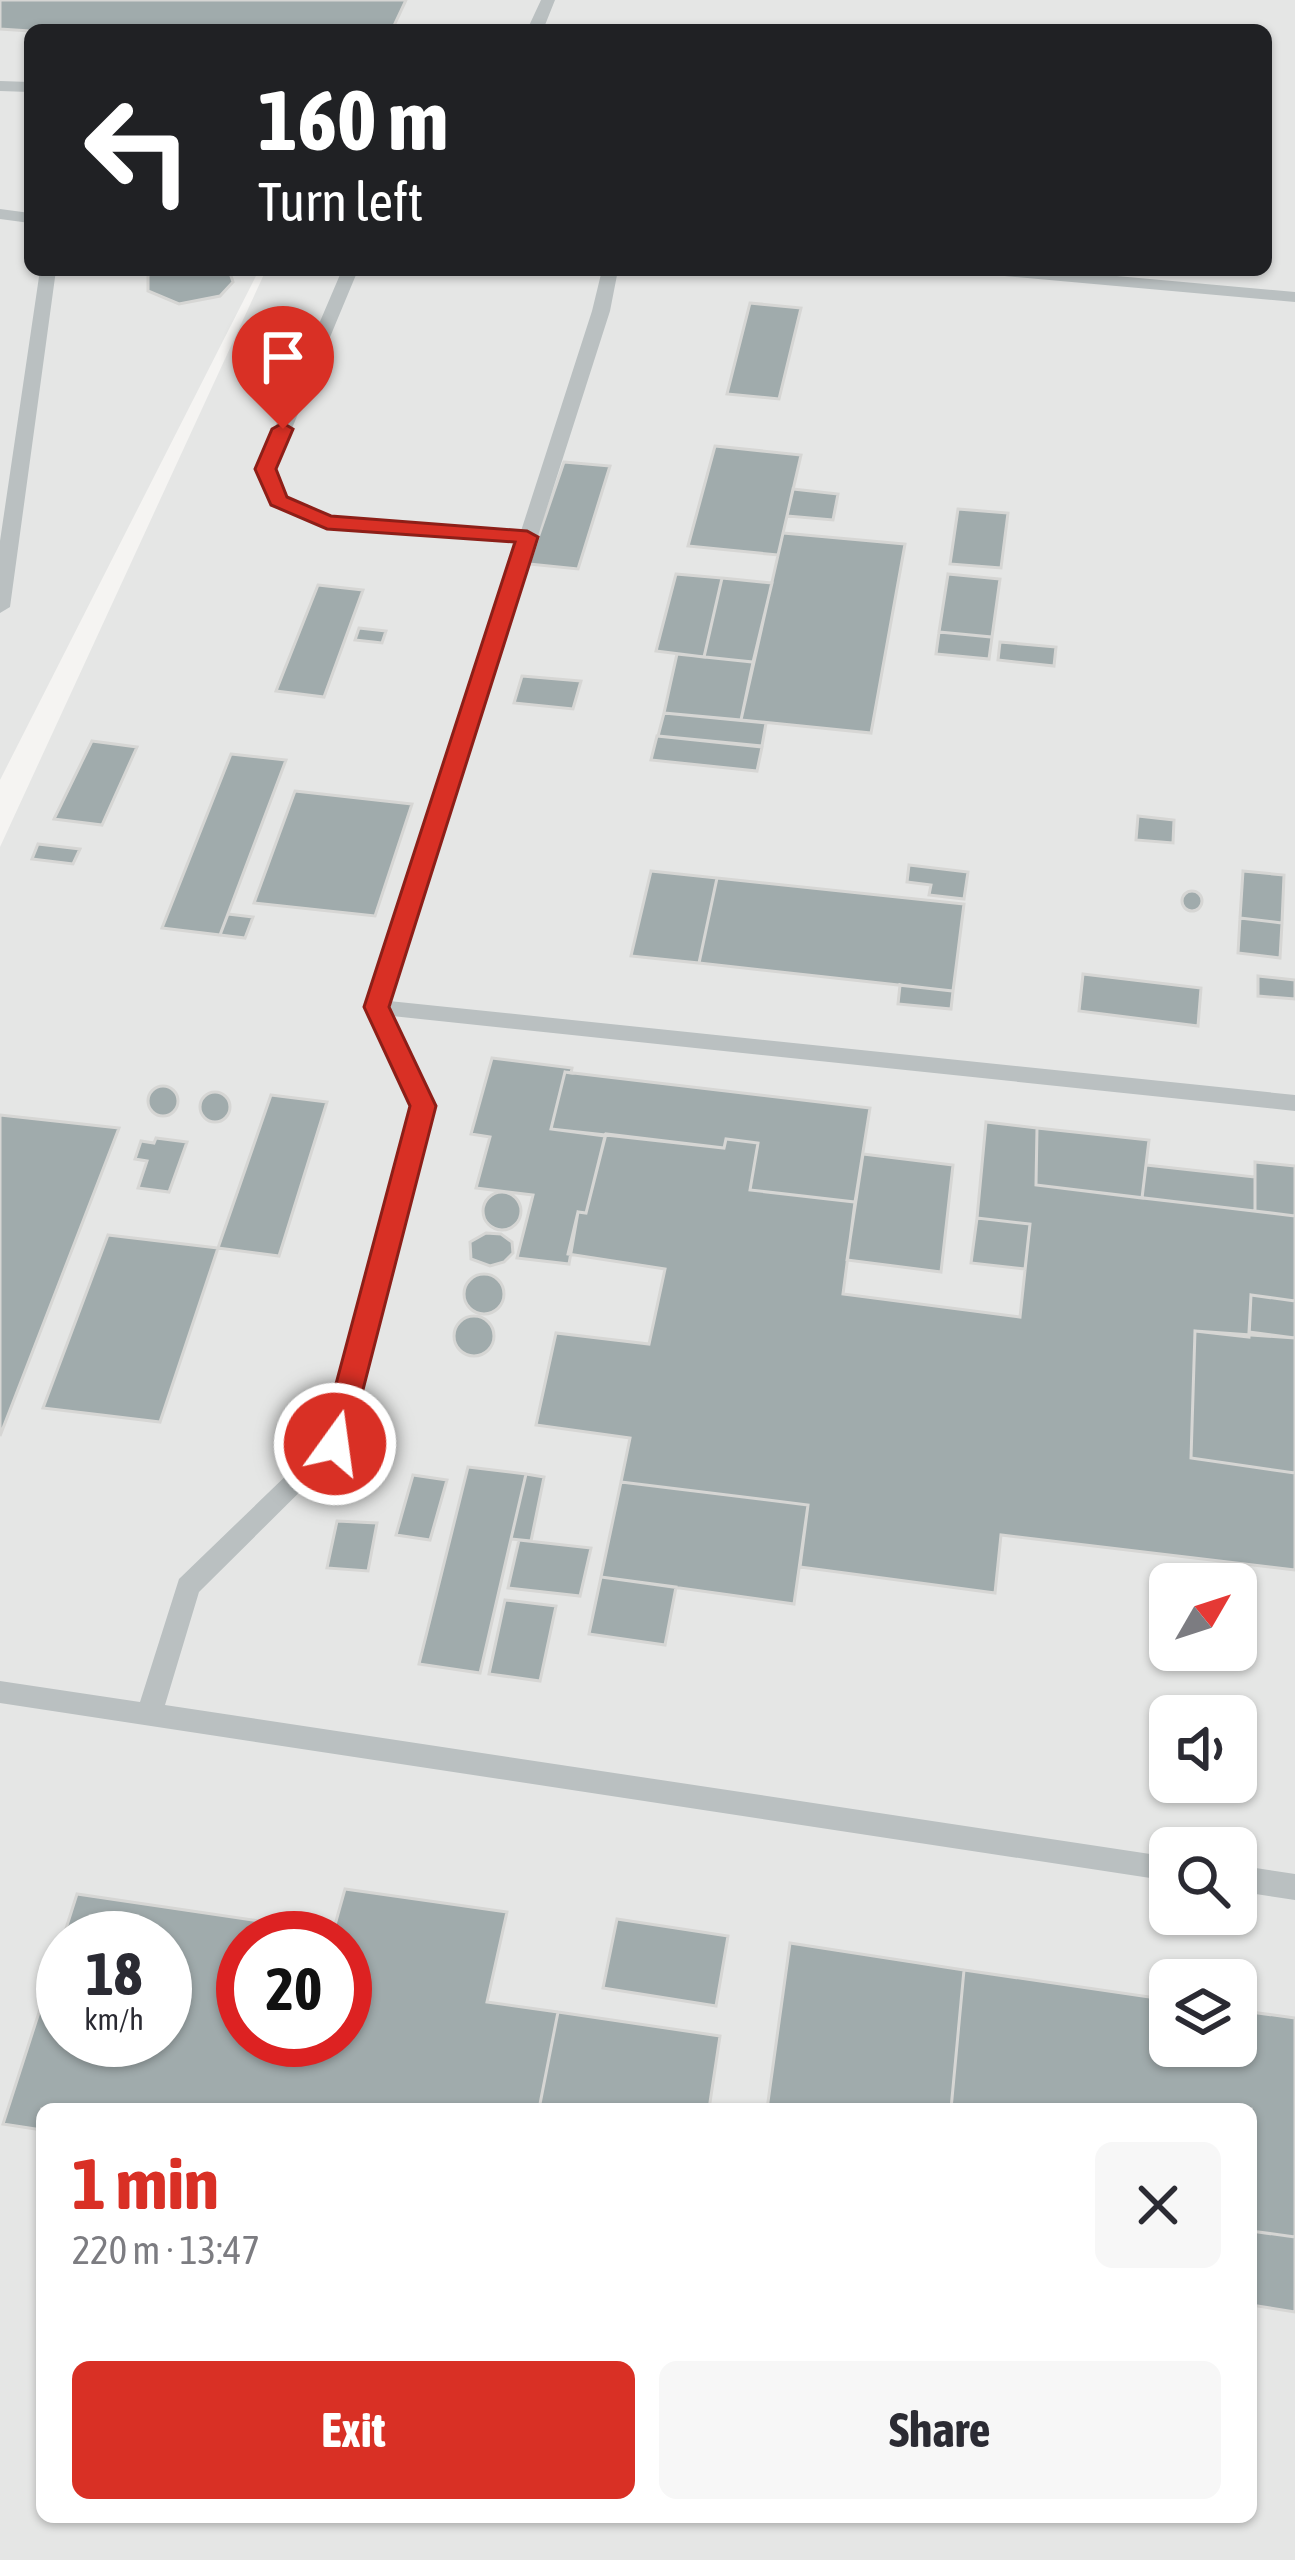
<!DOCTYPE html>
<html lang="en">
<head>
<meta charset="utf-8">
<style>
	:root { --surface:#fff; --page:#f7f7f7; --text:#2b2b33; --muted:#7c7c81; --accent:#d93025 }
	body { margin:0; font-family:"Asap Condensed",sans-serif; background:var(--page); color:var(--text); height:100vh; display:flex; flex-direction:column; font-size:45px; white-space:nowrap }
	* { box-sizing:border-box; margin:0 }
	p { font-size:39px; color:var(--muted) }
	.icon { flex:none; width:66px; height:66px; fill:none; stroke:currentColor; stroke-width:2; stroke-linecap:round; stroke-linejoin:round }
	.map { position:relative; flex:1; overflow:hidden }
	.panel { position:absolute; left:36px; top:2103px; width:1221px; height:420px; display:flex; flex-direction:column; background:var(--surface); border-radius:18px; box-shadow:0 3px 9px #0004 }
	.panel>* { flex:none }
	.guide { position:absolute; left:24px; top:24px; width:1248px; height:252px; border-radius:18px; box-shadow:0 3px 9px #0004; background:#202124; color:#fff; overflow:hidden }
	.needle { width:78px; rotate:51deg }
	.fabs { position:absolute; left:1149px; top:1563px; display:grid; gap:24px }
	.fabs a { display:grid; place-items:center; width:108px; height:108px; border-radius:18px; background:var(--surface); box-shadow:0 3px 9px #0004; font-size:60px }
	.speed { position:absolute; left:36px; top:1911px; display:flex; gap:24px; font-size:60px; font-weight:700; text-align:center }
	.speed>* { display:grid; place-content:center; width:156px; height:156px; border-radius:50%; background:var(--surface); box-shadow:0 3px 9px #0004; line-height:1 }
	.speed small { font-size:30px; font-weight:400 }
	.speed .limit { border:18px solid #d22; background:#fff; color:#111 }
	.pin { position:absolute; display:grid; place-items:center; width:102px; height:102px; color:#fff; margin:-123px -51px; border-radius:50% 50% 50% 0; rotate:-45deg; box-shadow:0 0 12px #0007 }
	.pin .icon { rotate:45deg }
	.me { position:absolute; width:132px; margin:-66px; rotate:14deg; stroke-linejoin:round; filter:drop-shadow(0 0 9px #0008) }
	.turn { display:flex; align-items:center; gap:42px; height:252px; padding:0 36px; font-size:54px }
	.turn .icon { width:156px; height:156px; stroke-width:2.5 }
	.turn b { display:block; font-size:84px; line-height:102px }
	.round { display:grid; place-items:center; flex:none; width:126px; height:126px; border-radius:18px; background:var(--page) }
	.headline { display:flex; align-items:center; justify-content:space-between; height:204px; padding:0 36px }
	h1 { font-size:72px; font-weight:700; line-height:90px; color:var(--accent) }
	.button { display:flex; gap:24px; margin-top:auto; padding:24px 36px }
	.button a { flex:1; height:138px; border-radius:18px; background:var(--accent); color:#fff; font-size:48px; font-weight:700; line-height:138px; text-align:center }
	.button a+a { background:var(--page); color:var(--text) }
	.map>svg:first-child { display:block }
</style>
</head>
<body>
<div class="map">
<svg width="1295" height="2560" viewBox="0 0 1295 2560">
	<rect width="100%" height="100%" fill="#f5f4f2"/>
	<path fill="#e5e6e5" fill-rule="evenodd" d="M0,0h1295v2560h-1295v-1713l266,-577h1000v-240h-1236v240h229l-259,510zM1170,1584h66v66h-66zM1170,1716h66v66h-66zM1170,1848h66v66h-66zM63,1938h102v102h-102zM243,1938h102v102h-102zM1170,1980h66v66h-66zM42,2109h1209v408h-1209z"/>
	<path fill="#a0abac" stroke="#d6d6d4" stroke-width="3" fill-rule="evenodd" d="M0,0h406l-14,30 -169,-3 -193,4 -30,-2z
		M154,270h75l4,12 -13,14 -41,8 -31,-13v-15z
		M750,303l51,5 -22,91 -52,-5z
		M715,446l86,9 -23,100 -90,-9z
		M564,462l46,4 -32,103 -49,-5z
		M793,489l45,5 -5,26 -46,-4z
		M958,509l50,4 -7,55 -51,-4z
		M783,533l122,11 -34,189 -130,-13z
		M676,574l46,4 -18,79 -48,-6z
		M948,574l52,5 -8,58 -53,-5z
		M722,578l50,5 -19,79 -49,-5z
		M318,585l45,5 -39,107 -48,-6z
		M359,628l27,3 -4,12 -27,-3z
		M939,632l53,5 -3,22 -53,-5z
		M1000,642l56,5 -2,19 -56,-6z
		M677,654l76,8 -12,58 -77,-7z
		M522,676l59,5 -8,28 -59,-6z
		M664,713l102,10 -4,23 -104,-10z
		M657,736l105,11 -5,24 -106,-11z
		M92,741l45,6 -35,78 -48,-6z
		M231,754l55,6 -66,175 -58,-7z
		M295,791l117,13 -37,112 -121,-13z
		M1138,816l36,4 -1,23 -37,-3z
		M38,844l42,5 -7,15 -41,-5z
		M909,865l59,7 -4,27 -35,-4 2,-10 -24,-3z
		M651,871l66,7 -18,85 -68,-7z
		M1243,871l41,4 -2,48 -42,-5z
		M717,878l247,26 -11,87 -254,-28z
		M1182 901a10 10 0 1 1 20 0a10 10 0 1 1-20 0Z
		M228,914l25,3 -8,21 -25,-3z
		M1240,918l42,5 -2,35 -42,-5z
		M1083,974l118,14 -3,38 -119,-15z
		M1258,976l37,4v19l-37,-3z
		M900,985l53,6 -2,18 -53,-5z
		M492,1058l80,10 -1,5 -6,-1 -14,57 54,7 -19,77 -8,-1 -9,52 -52,-6 16,-63 -57,-7 14,-51 -19,-3z
		M565,1072l305,36 -15,94 -105,-12 8,-47 -32,-4 -2,9 -173,-19z
		M148 1101a15 15 0 1 1 30 0a15 15 0 1 1-30 0Z
		M200 1107a15 15 0 1 1 30 0a15 15 0 1 1-30 0Z
		M271,1095l56,7 -48,154 -61,-8z
		M0,1115l119,13 -119,308z
		M986,1122l51,6 -1,57 259,31v85l-44,-6 -2,42 -54,-6 -4,127 104,15v97l-294,-35 -6,58 -195,-26 8,-62 -187,-23 9,-44 -94,-13 20,-92 93,11 16,-75 -97,-15 10,-42 8,1 20,-79 118,14 2,-9 32,4 -8,47 105,12 -12,92 177,23 10,-93 -53,-6z
		M1037,1128l112,12 -7,58 -106,-13z
		M156,1138l31,4 -18,50 -31,-4 9,-27 -12,-2 6,-18 13,2z
		M863,1154l90,11 -12,107 -94,-12z
		M1255,1162l40,4v50l-40,-5z
		M1146,1165l109,12v34l-113,-13z
		M483 1211a19 19 0 1 1 38 0a19 19 0 1 1-38 0Z
		M977,1218l53,6 -5,45 -54,-6z
		M486,1233l15,1 11,8 1,11 -9,9 -14,4 -19,-7 -1,-17z
		M108,1235l110,13 -58,174 -117,-14z
		M464 1294a20 20 0 1 1 40 0a20 20 0 1 1-40 0Z
		M1251,1295l44,6v37l-46,-6z
		M454 1336a20 20 0 1 1 40 0a20 20 0 1 1-40 0Z
		M1195,1331l100,7v135l-104,-15z
		M468,1467l58,7 -46,199 -61,-9z
		M526,1474l18,3 -13,64 -20,-2z
		M413,1475l34,5 -17,60 -34,-5z
		M621,1482l187,23 -14,99 -193,-27z
		M337,1521l40,2 -9,48 -41,-3z
		M519,1540l72,8 -11,48 -72,-8z
		M601,1577l75,10 -11,58 -76,-11z
		M505,1600l51,6 -16,75 -51,-7z
		M345,1889l162,23 -20,90 71,10 -19,97h-497v21l-39,-6 60,-186v102h102v-102h-102l14,-44 256,38zM243,1938h102v102h-102z
		M617,1919l111,17 -12,70 -113,-18z
		M790,1943l174,27 -13,139h-184z
		M964,1970l206,30v46h66v-36l59,8v219l-44,-6v-122h-300z
		M558,2012l162,24 -11,73h-170z
		M1251,2231l44,6v75l-44,-7z"/>
	<g fill="none" stroke-linecap="round" stroke-linejoin="round">
		<path fill="#bac0c1" fill-rule="evenodd" d="M541,0h14l-12,30h-16z
			M0,81l30,1v10l-30,-1z
			M0,209l30,4v10l-30,-4z
			M40,270h16l-46,337 -10,6v-72z
			M342,270h16l-83,199 11,29 44,19 191,14 71,-220 10,-41h16l-8,41 -221,690 906,94v16l-903,-95 42,89 -86,339 -149,148 -34,113 1005,152v24l-1170,-178v-22l140,21 39,-123 145,-140 88,-334 -47,-98 152,-465 -190,-14 -58,-27 -12,-32z
			M986,270h64l245,22v10l-301,-27z
			M1236,1865l59,9v26l-59,-9z"/>
	</g>
	<path fill="#d93025" stroke="#8d1f18" stroke-width="3" d="M283,423l10,6 -17,40 11,28 44,19 196,15 11,6 -149,470 47,99 -87,338 -4,8h-20l-5,-8 90,-338 -46,-99 151,-465 -188,-13 -56,-24 -16,-36 17,-40z"/>
</svg>
<div class="fabs">
<a><svg class="needle" viewBox="-14 -14 28 28"><path d="M0-13l5 13h-10z" fill="#e53935"/><path d="M0 13l5-13h-10z" fill="#7c7c81"/></svg></a>
<a><svg class="icon" aria-label="sound" viewBox="0 0 24 24"><path d="M4 9h4l5-4v14l-5-4H4zM17 9q2 3 0 6"/></svg></a>
<a><svg class="icon" aria-label="search" viewBox="0 0 24 24"><circle cx="10" cy="10" r="6"/><path d="M15 15l6 6"/></svg></a>
<a><svg class="icon" aria-label="layers" viewBox="0 0 24 24"><path d="M12 4l9 5-9 5-9-5zM3 14l9 5 9-5"/></svg></a>
</div>
<div class="speed"><div>18<small>km/h</small></div><div class="limit">20</div></div>
<div class="pin" style="left:283px;top:429px;background:#d93025"><svg class="icon" aria-label="arrive" viewBox="0 0 24 24"><path d="M6 21V4h12l-3 4 3 4H6"/></svg></div>
<svg class="me" style="left:335px;top:1444px" viewBox="-20 -20 40 40"><circle r="17" fill="#d93025" stroke="#fff" stroke-width="3"/><path d="M0-11L8 9 0 5-8 9z" fill="#fff"/></svg>
<div class="guide">
<div class="turn"><svg class="icon" aria-label="left" viewBox="0 0 24 24"><path d="M17 20v-9H6M10 6l-5 5 5 5"/></svg><div><b>160 m</b>Turn left</div></div>
</div>
<section class="panel">
<div class="headline"><div><h1>1 min</h1><p>220 m · 13:47</p></div><a class="round"><svg class="icon" aria-label="close" viewBox="0 0 24 24"><path d="M6 6l12 12M18 6L6 18"/></svg></a></div>
<div class="button"><a>Exit</a><a>Share</a></div>
</section>
</div>
</body>
</html>
